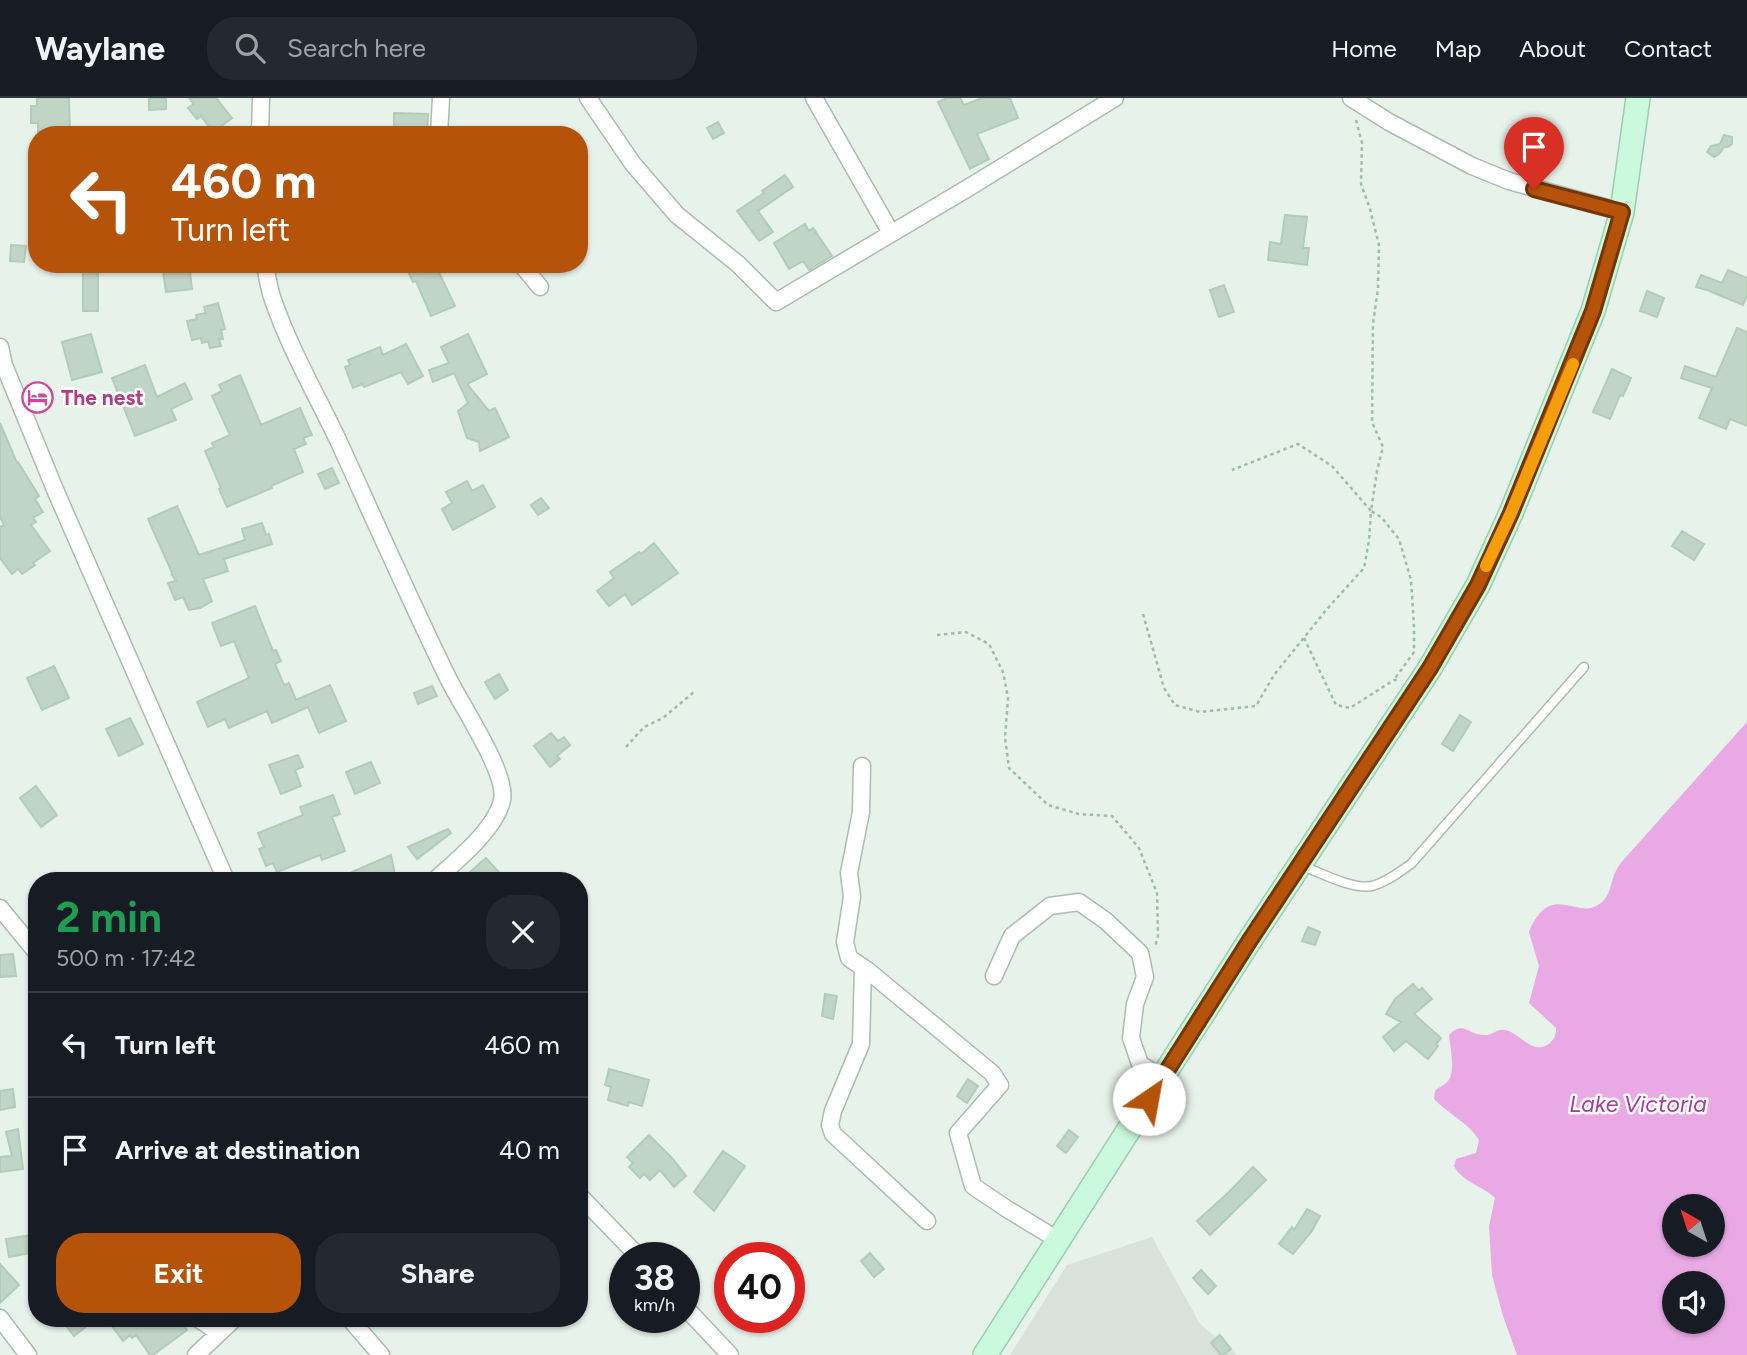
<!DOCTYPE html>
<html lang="en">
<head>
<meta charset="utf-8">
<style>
	:root { --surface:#171b24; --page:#242831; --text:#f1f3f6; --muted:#9ea1a6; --line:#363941; --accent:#b45309 }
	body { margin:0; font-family:Figtree,sans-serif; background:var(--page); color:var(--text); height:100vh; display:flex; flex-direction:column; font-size:26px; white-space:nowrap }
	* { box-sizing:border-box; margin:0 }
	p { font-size:23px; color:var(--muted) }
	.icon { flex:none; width:38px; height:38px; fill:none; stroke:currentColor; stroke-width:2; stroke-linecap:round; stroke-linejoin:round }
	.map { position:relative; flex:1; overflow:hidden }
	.side { position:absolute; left:28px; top:774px; width:560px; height:455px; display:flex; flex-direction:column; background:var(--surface); border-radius:28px; box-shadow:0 2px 5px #0004 }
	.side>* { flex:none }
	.top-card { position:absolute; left:28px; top:28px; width:560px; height:147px; border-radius:28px; box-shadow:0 2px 5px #0004; background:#b45309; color:#fff; overflow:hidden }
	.needle { width:46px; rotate:321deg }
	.tools { position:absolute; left:1662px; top:1096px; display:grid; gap:14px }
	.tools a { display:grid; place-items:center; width:63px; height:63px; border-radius:50%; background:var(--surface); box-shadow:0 2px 5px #0004; font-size:35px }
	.speed { position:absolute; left:609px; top:1144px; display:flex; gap:14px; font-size:35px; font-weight:700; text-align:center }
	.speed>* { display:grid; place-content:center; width:91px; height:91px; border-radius:50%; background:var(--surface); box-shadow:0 2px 5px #0004; line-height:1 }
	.speed small { font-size:18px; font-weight:400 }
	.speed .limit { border:10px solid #d22; background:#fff; color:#111 }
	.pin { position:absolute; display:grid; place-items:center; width:60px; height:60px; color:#fff; margin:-72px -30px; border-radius:50% 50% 50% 0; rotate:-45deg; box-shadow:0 0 7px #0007 }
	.pin .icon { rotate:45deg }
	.me { position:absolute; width:77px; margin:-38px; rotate:33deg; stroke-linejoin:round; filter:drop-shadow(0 0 5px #0008) }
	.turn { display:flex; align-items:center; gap:24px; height:147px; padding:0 28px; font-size:32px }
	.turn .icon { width:91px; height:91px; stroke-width:2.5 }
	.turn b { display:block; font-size:49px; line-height:60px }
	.round { display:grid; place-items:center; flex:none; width:74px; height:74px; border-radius:28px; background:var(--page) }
	.headline { display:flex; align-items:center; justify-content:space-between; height:119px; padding:0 28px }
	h1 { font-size:42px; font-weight:700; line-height:52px; color:#1e9e55 }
	.action { display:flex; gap:14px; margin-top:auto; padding:14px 28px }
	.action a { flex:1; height:80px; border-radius:28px; background:var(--accent); color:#fff; font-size:28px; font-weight:700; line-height:80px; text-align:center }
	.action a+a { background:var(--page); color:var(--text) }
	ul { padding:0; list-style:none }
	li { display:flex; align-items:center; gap:21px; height:105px; padding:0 28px; border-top:2px solid var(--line) }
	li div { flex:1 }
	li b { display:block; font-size:26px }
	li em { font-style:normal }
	header { display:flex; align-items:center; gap:42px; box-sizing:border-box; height:98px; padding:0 35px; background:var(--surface); border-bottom:2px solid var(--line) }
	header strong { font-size:33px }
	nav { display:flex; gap:38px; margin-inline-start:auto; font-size:24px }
	.search { width:490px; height:63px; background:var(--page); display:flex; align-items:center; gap:18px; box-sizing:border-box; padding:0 24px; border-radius:28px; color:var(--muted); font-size:26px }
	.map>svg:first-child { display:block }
</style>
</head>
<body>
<header>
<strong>Waylane</strong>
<div class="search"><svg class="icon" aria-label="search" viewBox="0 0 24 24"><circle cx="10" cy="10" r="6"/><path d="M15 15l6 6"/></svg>Search here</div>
<nav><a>Home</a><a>Map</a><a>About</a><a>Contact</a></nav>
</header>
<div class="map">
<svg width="1747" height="1257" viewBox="0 0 1747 1257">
	<rect width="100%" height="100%" fill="#e7f2eb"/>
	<path fill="#d9e1db" d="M1152,1139l48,87 37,31h-227l57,-90z"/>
	<path fill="#e9a9e5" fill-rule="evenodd" d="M1747,624v633h-230l-14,-39 -11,-41 -3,-49 6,-28c-12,-12 -33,-16 -41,-32l2,-7 20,-6 3,-13c-11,-18 -31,-26 -45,-41l1,-8c4,-4 10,-6 13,-10 8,-10 2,-35 1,-46 15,-15 18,0 35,0 8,1 13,-7 21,-5 16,3 28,27 45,13 5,-5 6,-9 6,-15l-27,-25 10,-37 -10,-34c2,-7 6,-13 11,-19 19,-21 39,4 58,-8 13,-7 12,-23 18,-34 2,-5 6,-10 10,-14zM1675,1108h38v38h-38zM1675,1185h38v38h-38z"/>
	<path fill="#c1d5c6" stroke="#b2ccb9" stroke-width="2" d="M37,0h32l1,37h-32v-12h-7v-17h6z
		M149,0h17v11l-17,1z
		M189,0h27l16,20 -19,14 -12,-16 -4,3 -9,-11 6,-4z
		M947,0h13l4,7 18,-7h28l8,20 -41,16 12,25 -19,10 -32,-67z
		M394,15l34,1 -1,21h-27l1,-7h-7z
		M718,24l6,11 -11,6 -6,-11z
		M1724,37l8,2v7l-4,3h-4l-5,7 -5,3 -7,-5 4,-6 9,-2z
		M785,77l8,12 -35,24 15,21 -14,9 -22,-30 27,-18 -2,-2z
		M1285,117l22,2 -4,31h6l-2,17 -39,-5 2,-18 11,2z
		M805,126l4,7 4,-3 19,28 -23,14 -6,-9 -14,8 -15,-26z
		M11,147l15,1 -2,16 -14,-1z
		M162,166h27l3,25 -26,3z
		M405,166h30l20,42 -24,10 -15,-35 -3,1z
		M83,169h15v44h-15z
		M1728,172l19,8v17l-4,10 -36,-15 -11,-3 5,-12 21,8z
		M1224,187l10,27 -15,5 -9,-27z
		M1647,193l17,7 -7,19 -17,-6z
		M218,205l7,26 -4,1 2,9h-4l2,7 -11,2 -2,-7 -6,2 -1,-5 -9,2 -5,-19 10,-2 -1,-4 10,-2 -2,-6z
		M1737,230l10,4v94l-17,-7 -4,10 -27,-11 13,-30 -31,-10 4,-12 31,11z
		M91,236l11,38 -30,8 -10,-38z
		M468,236l19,40 -20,10 22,27 6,-3 14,29 -29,14 -1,-9 -12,-4 -9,-27 10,-8 -14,-30 -21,9 -4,-12 20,-7 -8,-16z
		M406,246l17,32 -15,8 -7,-12 -37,15 -2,-3 -9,4 -8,-21 5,-2 -2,-5 32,-13 3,8z
		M145,267l12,32 28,-14 7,16 -21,10 5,11 -41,16 -23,-58z
		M1612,271l19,9 -8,18 -3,-1 -10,24 -17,-7z
		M240,277l21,50 39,-17 12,27 -9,3 3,6 -12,5 9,23 -32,14 1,2 -45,19 -8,-18 2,-1 -16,-37 9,-4 -2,-4 18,-8 -18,-39 10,-5 -3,-6z
		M0,325l17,40 1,-1 21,34 -4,3 8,13 -10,6 3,4 -5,3 19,26 -17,12 2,2 -13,9 -4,-5 -6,5 -12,-16v-31l4,-2 -4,-8z
		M332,370l7,15 -14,6 -7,-15z
		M467,383l5,10 11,-6 12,22 -42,23 -11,-21 10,-6 -6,-11z
		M541,400l8,10 -11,7 -7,-10z
		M177,408l22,49 46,-15 -3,-11 20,-6 4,12 3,-1 3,10 -48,15 4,12 -25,8 9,22 -12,7 -11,2 -6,-13 -8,3 -7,-17 8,-2 -4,-6h1l-25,-56z
		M1682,433l22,13 -10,16 -22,-14z
		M654,445l24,30 -46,32 -7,-11 -16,12 -12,-15 17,-13 -4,-6 29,-20 2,2z
		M255,508l18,45 3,-1 5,11 -6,3 9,21 5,-2 7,17 34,-15 16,36 -27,12 -11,-26 -36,16 -5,-12 -38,17 -4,-9 -17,8 -11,-25 52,-24 -15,-37 -13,5 -9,-23z
		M54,568l15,32 -27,12 -15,-32z
		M499,576l9,16 -13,9 -10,-17z
		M432,588l5,10 -19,8 -4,-11z
		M1460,617l11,7 -18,29 -11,-7z
		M130,620l13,26 -24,12 -13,-27z
		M551,635l7,8 6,-4 6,8 -13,11 3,3 -10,8 -16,-21z
		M298,657l5,12 -8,3 6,16 -20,8 -12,-29z
		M371,664l9,21 -25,11 -9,-22z
		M36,688l21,29 -16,12 -21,-29z
		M333,697l7,19 -8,3 13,34 -23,9 -2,-5 -43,17 -4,-9 -7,3 -7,-17 5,-2 -6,-14 45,-18 -3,-8z
		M448,731l3,4 -34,26 -9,-12z
		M391,757l5,25h-62z
		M486,760l20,22h-45z
		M1308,829l12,5 -5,13 -13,-4z
		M13,856l3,22 -16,1v-22z
		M1413,886l6,7 3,-3 10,11 -18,15 27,24 -5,6 2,2 -10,13 -22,-18 -12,10 -11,-14 18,-15 -15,-8 9,-15z
		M825,896l12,2 -4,23 -11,-3z
		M609,971l40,11 -7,26 -13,-4 -1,4 -20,-6 3,-13 -6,-2z
		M968,981l10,7 -11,17 -10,-7z
		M13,991l2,18 -15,3v-19z
		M18,1031l5,40 -23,3v-15l12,-1 -6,-24z
		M1069,1032l9,7 -12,16 -9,-7z
		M649,1037l23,23 14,18 -12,11 -14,-17 -10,10 -6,-6 -4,4 -11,-11 4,-4 -6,-6z
		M723,1053l22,15 -31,45 -20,-19z
		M1253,1069l13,13 -56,55 -13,-14 33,-30z
		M1307,1111l13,7 -8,15 -19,23 -14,-10 13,-17 2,3z
		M32,1137l3,17 -26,5 -3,-18z
		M870,1155l14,16 -10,8 -13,-16z
		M0,1166l19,21 -19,18z
		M1201,1172l15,16 -8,8 -15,-16z
		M60,1220h37l-23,18z
		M106,1220h72l9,12 -34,25h-3l-14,-20 -4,3 -2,-3 -7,6z
		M1220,1237l11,14 -8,6h-2l-10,-12z"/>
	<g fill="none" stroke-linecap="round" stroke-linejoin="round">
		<defs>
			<path id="lane" d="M1303,768c18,7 50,24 69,20 15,-4 27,-14 39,-22l173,-197"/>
			<path id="street" d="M588,0l45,66 44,51 61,49 38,38 192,-114 147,-90
				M814,0l77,135
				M1351,0l38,24 83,44 37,15 113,31
				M260,37l1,-37
				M439,37l2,-37
				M265,166c2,12 4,25 8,36 17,49 43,94 65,140 36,79 71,158 109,236 13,28 61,97 55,124 -6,29 -46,61 -67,80
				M521,166l19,23
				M0,249l4,18 52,127 170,388
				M862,668l-1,46 -12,61 3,24 -7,45 4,16 18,12 125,103 8,12 -42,48 15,53 34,23 51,31
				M0,810l37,45
				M863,869l-2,77 -28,67 -3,14 3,9 11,10 83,77
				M994,878l18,-40 38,-30 29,-4 27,19 34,32 5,24 -10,27 -4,34 9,26 22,14
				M579,1097l61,63
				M684,1208l46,49
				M0,1220l28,37
				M197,1220l22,15
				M349,1220l32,37
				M196,1257l39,-37"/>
			<path id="secondary" d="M985,1257l265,-415 180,-272 48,-83 33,-72 82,-202 29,-99 16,-114"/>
		</defs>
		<use href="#lane" stroke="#abbcb0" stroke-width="11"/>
		<use href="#street" stroke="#abbcb0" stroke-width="19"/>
		<use href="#secondary" stroke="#9bcdaf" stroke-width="26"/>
		<path stroke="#9dbda7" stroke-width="2.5" stroke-dasharray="3.5 3.5" stroke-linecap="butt" d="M1356,22l6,23 -1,41 9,25 9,36 -1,43 -5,36 -1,98 11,25 -6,24 -6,40 10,6 18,22 12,41 3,46v26l-20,28
			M1143,516l21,74 11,17 25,7 56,-6 18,-31 53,-66 37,-41 5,-27 2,-30 -39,-45 -34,-22 -66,26
			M937,537l29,-3 23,12 14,28 5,26 -3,40 4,30 39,37 31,9 33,2 27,32 18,45 1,43 -3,11
			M1304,540l32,67 14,3 44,-28h6
			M626,649l18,-20 19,-9 31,-26"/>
		<use href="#lane" stroke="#fff" stroke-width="8"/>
		<use href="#street" stroke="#fff" stroke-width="16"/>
		<use href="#secondary" stroke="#caf9dd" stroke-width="23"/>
	</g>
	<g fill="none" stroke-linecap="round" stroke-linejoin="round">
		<defs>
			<path id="route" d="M1149,1001l101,-159 180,-272 48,-83 33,-72 82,-202 29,-99 -88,-23"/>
		</defs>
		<use href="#route" stroke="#753606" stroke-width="18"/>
		<use href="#route" stroke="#b45309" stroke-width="12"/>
		<path stroke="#f59e0b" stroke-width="12" d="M1486,468l25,-53 62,-149"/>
	</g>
	<defs>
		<symbol id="hotel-ring" viewBox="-11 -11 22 22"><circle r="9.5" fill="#fff" stroke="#d1479c" stroke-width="1.5"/><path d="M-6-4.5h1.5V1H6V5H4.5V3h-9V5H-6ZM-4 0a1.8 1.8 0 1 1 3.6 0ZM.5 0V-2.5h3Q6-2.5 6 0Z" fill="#d1479c"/></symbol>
	</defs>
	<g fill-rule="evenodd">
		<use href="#hotel-ring" x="20" y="282" width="35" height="35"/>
	</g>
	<g text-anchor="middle" stroke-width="5" stroke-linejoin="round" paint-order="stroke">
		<g font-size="21" font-weight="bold" fill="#b23c85" stroke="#fff" text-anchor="start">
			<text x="61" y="307">The nest</text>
		</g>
		<g font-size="23" font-style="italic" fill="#a63a9e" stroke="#fff">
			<text x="1638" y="1014">Lake Victoria</text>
		</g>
	</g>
</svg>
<div class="tools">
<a><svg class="needle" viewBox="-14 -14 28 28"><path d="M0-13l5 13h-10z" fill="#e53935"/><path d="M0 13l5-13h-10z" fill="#9ea1a6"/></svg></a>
<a><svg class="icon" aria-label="sound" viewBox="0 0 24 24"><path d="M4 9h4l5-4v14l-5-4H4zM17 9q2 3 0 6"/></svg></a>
</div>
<div class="speed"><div>38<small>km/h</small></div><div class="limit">40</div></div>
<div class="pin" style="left:1534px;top:91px;background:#d93025"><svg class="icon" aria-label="arrive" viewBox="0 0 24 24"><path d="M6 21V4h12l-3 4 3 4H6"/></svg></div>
<svg class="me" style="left:1149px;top:1001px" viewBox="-20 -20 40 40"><circle r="19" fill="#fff"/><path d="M0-13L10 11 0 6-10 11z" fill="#b45309"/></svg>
<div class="top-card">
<div class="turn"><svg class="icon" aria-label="left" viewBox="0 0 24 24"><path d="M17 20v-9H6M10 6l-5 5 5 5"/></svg><div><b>460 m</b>Turn left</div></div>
</div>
<section class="side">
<div class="headline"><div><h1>2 min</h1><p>500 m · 17:42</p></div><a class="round"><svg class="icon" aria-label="close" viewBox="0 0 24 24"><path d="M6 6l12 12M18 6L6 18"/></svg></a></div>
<ul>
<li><svg class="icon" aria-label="left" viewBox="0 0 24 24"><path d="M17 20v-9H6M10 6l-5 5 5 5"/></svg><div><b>Turn left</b></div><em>460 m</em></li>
<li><svg class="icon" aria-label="arrive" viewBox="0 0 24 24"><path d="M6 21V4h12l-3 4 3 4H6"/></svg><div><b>Arrive at destination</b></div><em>40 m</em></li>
</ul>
<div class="action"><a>Exit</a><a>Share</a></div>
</section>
</div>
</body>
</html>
